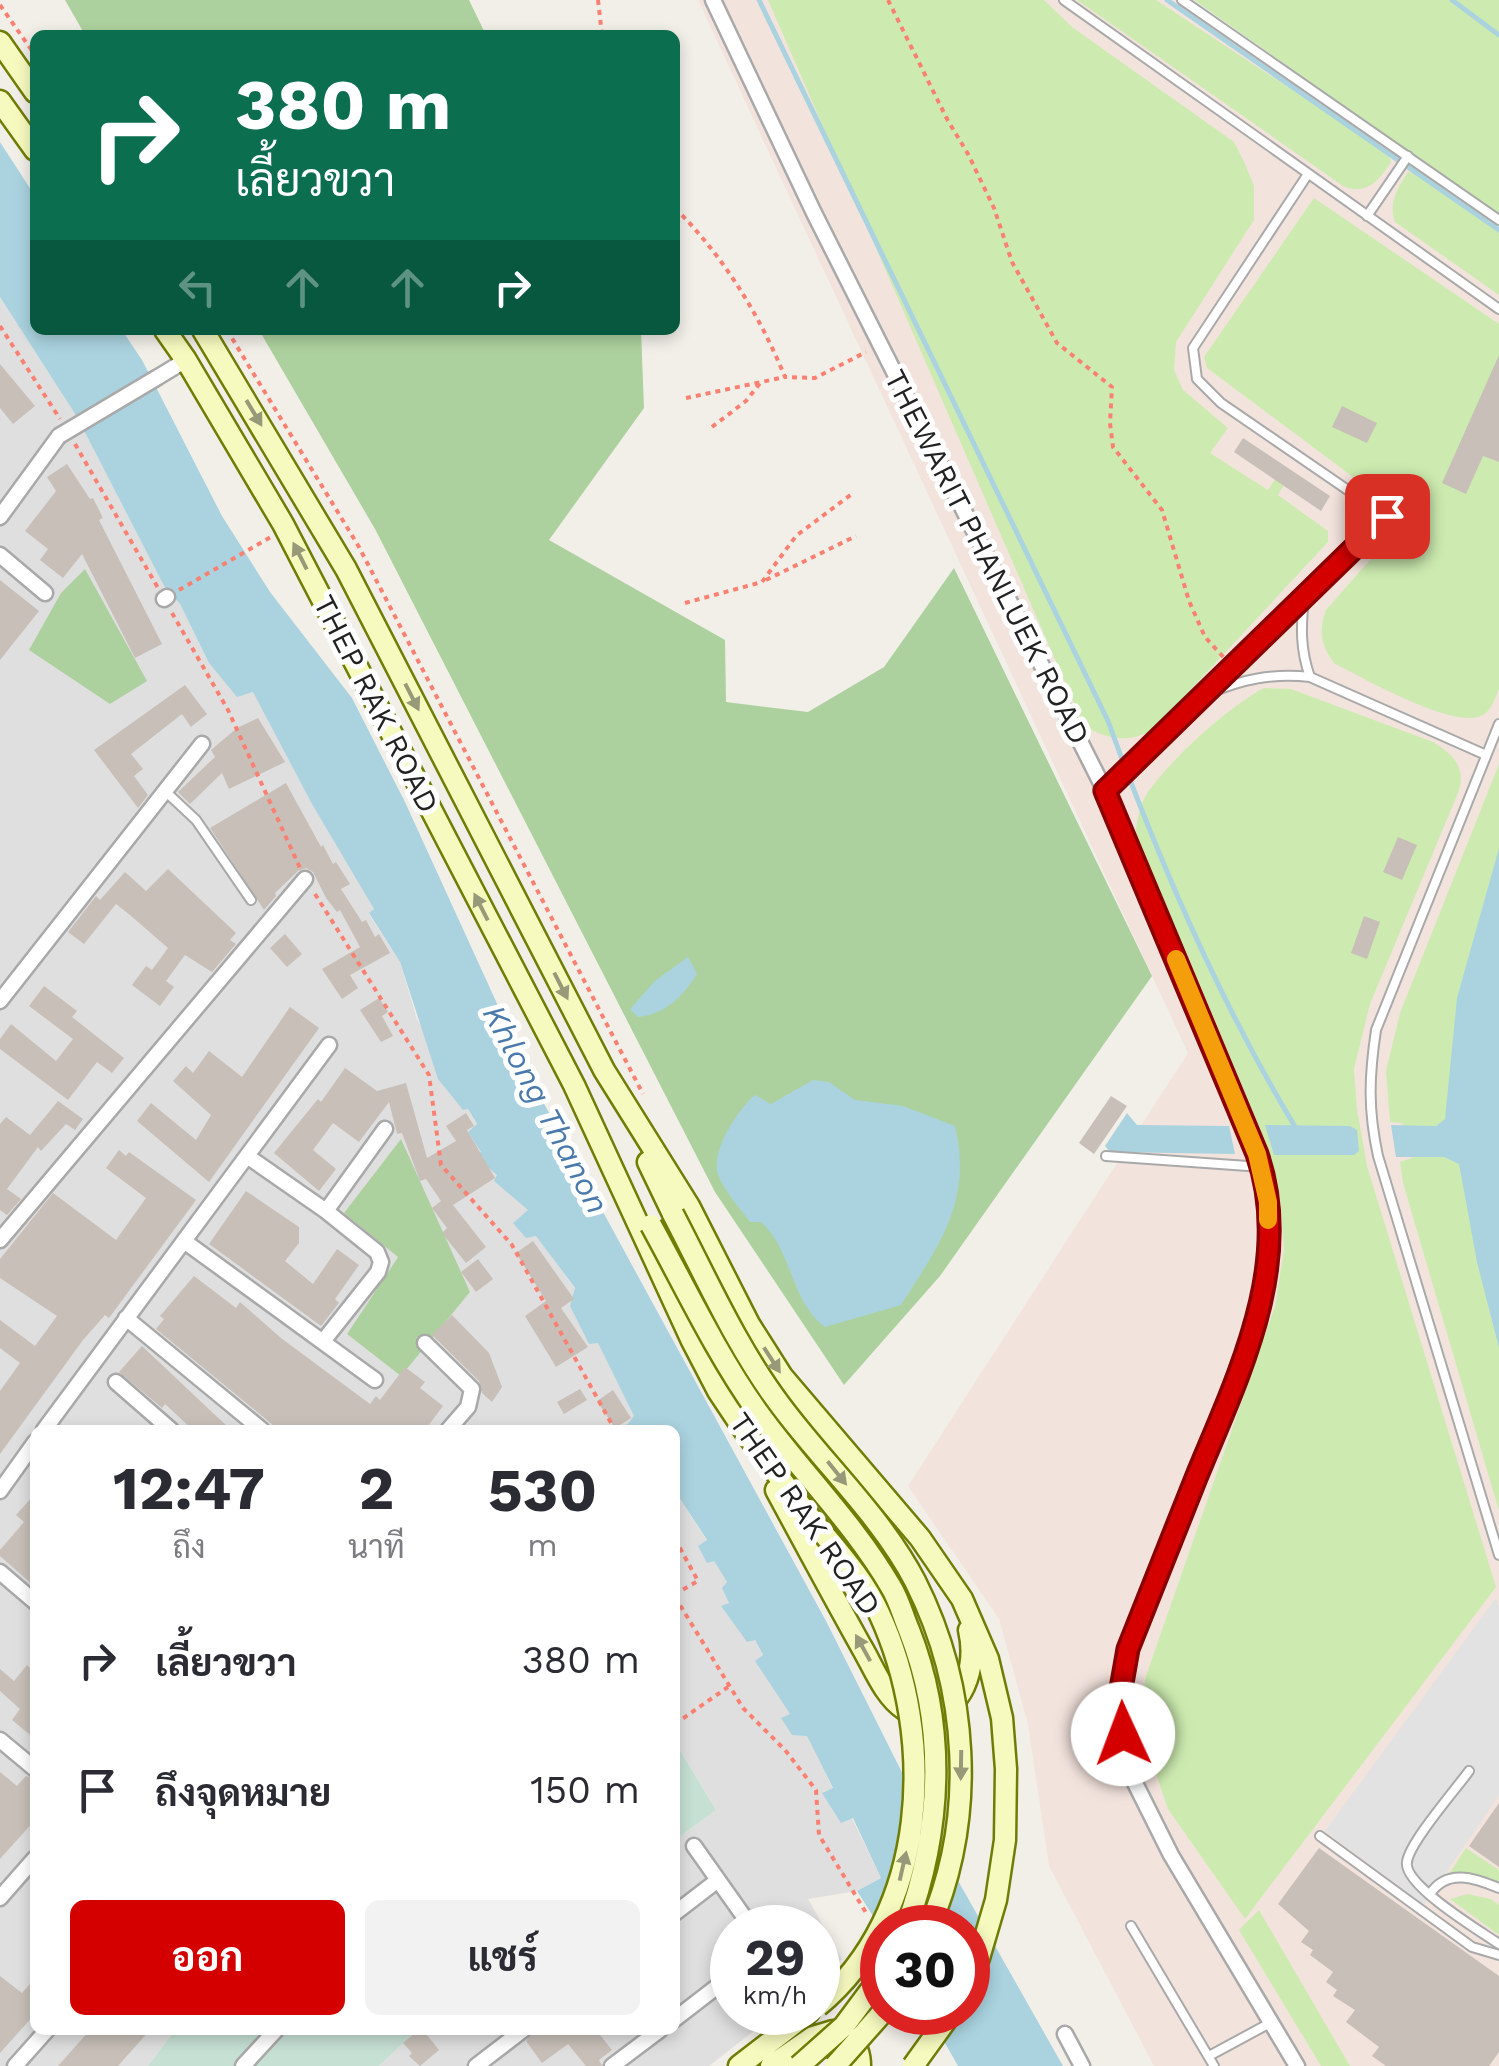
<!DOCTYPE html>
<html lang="th">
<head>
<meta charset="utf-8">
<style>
	:root { --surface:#fff; --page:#f2f2f3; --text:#2b2b33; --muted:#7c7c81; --accent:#d40000 }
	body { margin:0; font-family:"Work Sans",Sarabun,sans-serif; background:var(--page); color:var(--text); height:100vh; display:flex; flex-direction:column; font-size:38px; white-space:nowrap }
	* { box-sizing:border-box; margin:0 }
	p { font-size:32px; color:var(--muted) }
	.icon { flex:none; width:55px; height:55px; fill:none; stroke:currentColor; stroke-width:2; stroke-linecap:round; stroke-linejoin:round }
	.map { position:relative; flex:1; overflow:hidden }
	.side { position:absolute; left:30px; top:1425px; width:650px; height:610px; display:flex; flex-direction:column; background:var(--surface); border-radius:15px; box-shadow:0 5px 15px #0003 }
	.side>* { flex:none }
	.banner { position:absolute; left:30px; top:30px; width:650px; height:305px; border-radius:15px; box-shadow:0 5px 15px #0003; background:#0b6e4f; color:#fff; overflow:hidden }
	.speed { position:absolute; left:710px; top:1905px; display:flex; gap:20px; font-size:50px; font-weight:700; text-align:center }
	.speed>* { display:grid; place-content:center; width:130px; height:130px; border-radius:50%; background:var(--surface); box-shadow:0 5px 15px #0003; line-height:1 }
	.speed small { font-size:25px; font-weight:400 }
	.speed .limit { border:15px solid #d22; background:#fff; color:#111 }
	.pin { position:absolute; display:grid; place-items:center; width:85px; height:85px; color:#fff; margin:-42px; border-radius:20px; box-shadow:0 5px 15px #0006 }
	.me { position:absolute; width:110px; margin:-55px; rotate:358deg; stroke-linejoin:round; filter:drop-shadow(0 0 8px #0008) }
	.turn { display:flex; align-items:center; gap:35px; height:210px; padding:0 40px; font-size:45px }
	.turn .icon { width:130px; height:130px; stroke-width:2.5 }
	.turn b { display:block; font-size:70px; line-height:85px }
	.lanes { display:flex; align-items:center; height:95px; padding:0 40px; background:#0003; justify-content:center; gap:50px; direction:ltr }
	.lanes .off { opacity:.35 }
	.eta { display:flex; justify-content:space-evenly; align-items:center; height:170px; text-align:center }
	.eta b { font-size:60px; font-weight:700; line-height:70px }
	.action { display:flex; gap:20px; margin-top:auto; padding:20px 40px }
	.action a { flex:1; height:115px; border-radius:15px; background:var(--accent); color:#fff; font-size:40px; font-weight:700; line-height:115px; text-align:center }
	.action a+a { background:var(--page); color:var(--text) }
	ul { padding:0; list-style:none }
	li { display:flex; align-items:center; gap:30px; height:130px; padding:0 40px }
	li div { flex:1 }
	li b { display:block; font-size:38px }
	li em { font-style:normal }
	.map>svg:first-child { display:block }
</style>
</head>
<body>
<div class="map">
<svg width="1499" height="2066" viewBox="0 0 1499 2066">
	<rect width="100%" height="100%" fill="#f2efe9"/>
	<path fill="#e0dfdf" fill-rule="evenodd" d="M0,297l77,120 87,169 16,18 29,59 28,33 16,-4 121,217 -5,5 31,48 17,57 60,106 5,28 -7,3 9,5 45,49 -15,12 22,13 39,54 60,127 -8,10 2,4h-594v600h140l-27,36h-148zM437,1223l33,69 -123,42 51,-77z
		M675,1491l32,50 -9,5 9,16 7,-2 13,22 2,21 -7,3 33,34 8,16 -7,5 35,54 -9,3 25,17 26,54 -10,3 29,26 29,60 -24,13 -49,8 34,60 -24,22v-53h-86v84l45,1 -68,53h-330l38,-36h258v-190l41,-30 -41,-68z"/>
	<path fill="#f3e3dd" d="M698,0h486l315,220v1846h-345l-105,-200 -21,-142 -29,-105 -91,-133 280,-433z"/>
	<path fill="#cdebb0" d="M768,0h276l28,27 162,115 11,22 9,22v34l-78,122 -2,28 9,20 45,38 -18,25 58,37 15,-23 8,6 -13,22 50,36v11l-175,188c-25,13 -44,10 -69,-4z
		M1077,0h79l233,154 2,8c-12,19 -25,34 -48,24z
		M1194,0h305v215z
		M1408,172l19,4 72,55v64l-104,-73c-7,-19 3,-35 13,-50z
		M1314,198l185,126v365c-4,9 -7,21 -16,26 -28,16 -119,-37 -148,-51 -14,-18 -17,-32 -9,-54l87,-99 -44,-22 -162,-121 -3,-11z
		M1264,688l27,1 142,53c20,12 34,26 25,51l-88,211 -16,65 3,40 10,57 129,421 -251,332 -77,-110 -29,-86 7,-47 129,-370 9,-56 -4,-53 -12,-44 -133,-317c2,-15 4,-31 13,-44 24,-34 80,-85 116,-104z
		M1499,764v747l-96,-328 -3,-21 12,-4 -10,-35 -12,-1 -4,-51 14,-58z
		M1466,1848l33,22v17l-33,-7 -23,3z
		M1468,1894l23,5 8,6v30l-49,-36z
		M1259,1910l91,156h-29l-82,-136z"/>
	<path fill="#add19e" d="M65,0h404l17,35h-401z
		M259,330h382l3,78 -95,132 176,100 1,62 82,10 76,-45 70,-99 198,408 -212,300 -96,109 -129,-193 -340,-663z
		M85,569l62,112 -37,23 -81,-54 32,-57z
		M401,1139l69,153 -69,84 -54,-42 51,-77 -54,-44z"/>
	<path fill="#c6e0d4" d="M675,1742l41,68 -41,30z
		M175,2030h242l-38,36h-231z"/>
	<path fill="#e2e2e2" d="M1496,1598l3,9v188l-75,110 -99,-74z"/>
	<path fill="#aad3df" d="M0,142l35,54v134h87l20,30 80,156 48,76 82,106 53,104 131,287 290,532 118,235 119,210h-105l-30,-53 40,-1v-84h-86v2l-25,-39 24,-13 -28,-60 -12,5 -19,-30 11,-5 -26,-52 -15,-1 -11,-17 9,-4 -35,-53 8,-6 -8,-15 -8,2 -26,-36 8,-3 -7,-15 5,-6 -13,-21 -7,2 -9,-17 9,-6 -32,-49v-61h-46l-3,-4 8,-10 -36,-73 -9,1 -19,-38 5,-18 -39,-52 -10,2 -13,-15 15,-13 -34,-29 3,-6 -22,-19 6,-4 -13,-20 9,-8 -9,-15 -5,1 -25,-31 -38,-117 -31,-49 5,-4 -62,-105 -59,-112 -16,5 -28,-34 -29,-59 -16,-18 -87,-169 -77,-120z
		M1499,848v500l-22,-86 -18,-98 -15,-7h-48l-5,-32 45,1 9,-7 12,-121z
		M688,957l9,17c-14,22 -31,40 -59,43l-8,-8 25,-28z
		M813,1080l16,2 26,18 48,6 52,20c18,75 -16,119 -54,179l-76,22c-35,-26 -32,-76 -64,-105h-11c-10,-14 -27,-32 -32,-48 -8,-22 21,-66 37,-79l16,9z
		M1127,1113l10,12 92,1 6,28 -125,-2 -5,-6z
		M1265,1125l85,1 7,4 2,21 -5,4h-80z"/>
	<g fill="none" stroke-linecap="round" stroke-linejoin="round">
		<path stroke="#aad3df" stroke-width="5" d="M759,0l349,721c49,135 112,281 186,404
			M1167,0l332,230
			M1452,0l47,35"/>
	</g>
	<path fill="#c7bfb8" d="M1499,355v107l-16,-6 -17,38 -24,-11z
		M0,364l35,42 -22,18 -13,-16z
		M1342,406l35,17 -10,20 -35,-16z
		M1243,438l87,58 -9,15 -87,-59z
		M67,464l23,35 3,-1 10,20 -4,2 63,124 -27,14 -53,-104 -19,24 -23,-18 8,-11 -23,-18 31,-40 -9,-14z
		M0,580l39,31 -39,49z
		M185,685l22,29 -16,13 -9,-13 -51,40 12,15 -9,7 14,19 -10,13 -44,-58z
		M258,718l27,44 -56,27 -7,-16 -32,31 -12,-12 37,-35 -4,-7 26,-22z
		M286,783l35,64 2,-2 10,19 3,-2 14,22 -9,5 21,33 4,-2 9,17 4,-3 11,19 -40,22 8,13 -16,11 -20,-30 38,-22 -20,-37 -3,2 -11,-14 -13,-26 -7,-4 -8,3 -23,22 1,3 -12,14 -54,-82z
		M1398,837l19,8 -15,35 -19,-8z
		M168,869l68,64 -6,7 6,4 -24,28 -27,-17 -19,26 8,6 -14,19 -28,-21 14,-19 6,4 16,-22 -38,-33 -14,-11 -32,40 -16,-12 28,-36 4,4 25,-28 21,19z
		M1364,916l16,6 -13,37 -16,-6z
		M285,934l17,20 -15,13 -17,-19z
		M44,986l33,25 -5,6 52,41 -12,15 -15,-11 -29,38 -68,-51v-10l11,-15 45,37 17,-22 -44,-33z
		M379,998l9,14 -6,4 11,20 -12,6 -21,-32z
		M290,1007l29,21 -110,154 -72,-61 14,-18 45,37 15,-25 -38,-34 13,-15 7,7 16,-22 33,26z
		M345,1068l32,23 29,-8 21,75 29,-17 -10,-15 20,-13 8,13 -7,4 28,48 -42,27 33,42 -20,16 -24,-30 5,-5 -15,-20 9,-7 -15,-22 -6,2 -18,-48 -5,1 -8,-32 -30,40 -26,-19 -20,27 23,19 -17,22 -45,-38 44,-54 3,3z
		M1111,1096l16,10 -33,48 -15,-11z
		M58,1101l25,18 -8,11 -9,-6 -25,27 -3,-4 -31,42 14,10 -14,16 -7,-5v-86l6,-7 24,18z
		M119,1150l7,6 3,-4 67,48 -87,118 -4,-3 -22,25 -83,114v-63l20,-28 -20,-15v-28l35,26 22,-30 -57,-38v-19l53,-66 63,47 30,-42 -40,-30z
		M246,1191l53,36v16l-14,18 28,23 24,-35 22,16 -24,34 4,4 -18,23 -112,-82z
		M533,1241l41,58 -13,9 27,39 -32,20 -31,-51 21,-15 -30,-48z
		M478,1259l15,20 -17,13 -15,-20z
		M194,1276l42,32 4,-6 41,36 89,66 6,-8 4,4 25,-33 20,15 -5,6 23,18 -18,24h-146l-123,-101 8,-10 -4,-3z
		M452,1315l37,38 13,34 -10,15 -10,-9 -3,-12 -47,-46z
		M142,1346l89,84h-38l-28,-26 -3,4 -43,-36z
		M580,1389l7,11 -23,14 -7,-12z
		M613,1390l18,28 -16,10 -18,-27z
		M35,1494v93l-35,-31v-6l24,-28 -8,-7z
		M27,1665l8,7v67l-23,-19 8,-11 -20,-18v-22l14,12z
		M0,1772l17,14 9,-10 9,3v41l-35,39z
		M1499,1803v64l-30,-21z
		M1319,1848l180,128v76l-10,14h-103l-14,-10 7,-9 -33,-25 9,-12 -22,-14 4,-6 -11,-8 7,-10 -23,-17 3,-5 -12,-8 8,-11 -31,-27z
		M0,1976l22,17 13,-15v36l-35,39z
		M90,2030h60l-32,36h-60z
		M418,2030h5l16,20 -19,16 -11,-10 3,-3 -9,-10z
		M534,2030h62l16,20 -13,10 3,6h-16l-18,-22 -26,19 -16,-22z"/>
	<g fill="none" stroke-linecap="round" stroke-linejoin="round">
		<defs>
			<path id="service" d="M1064,0l435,309
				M1182,0l317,220
				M1367,216l41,-60
				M1304,598c-3,28 -4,51 6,79l176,78
				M1208,694c34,-15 65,-21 102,-17
				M1499,724l-123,306c-7,47 -8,80 2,126l121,399
				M165,791l31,29 55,80
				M1105,791l282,-274 -166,-114 -24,-24 -4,-31 115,-174
				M1106,1156l156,11
				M1469,1771c-13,18 -60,72 -62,91 -4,23 73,69 92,82
				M1320,1836l152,111 27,8
				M1430,1894c17,-26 45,-16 69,-6
				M1131,1926l83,140
				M1209,2056l61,-33"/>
			<path id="minor" d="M713,0l101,213 291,578 157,376c20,109 -19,197 -59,296 -25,62 -50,124 -75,186l-9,51 8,67 44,88 126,211
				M158,377l28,-17
				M0,517l59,-81
				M0,555l45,38
				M164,599l3,-2
				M0,1001l202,-257
				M247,1156l79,55 51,41 4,10 -3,10 -54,68
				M326,1211l59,-82
				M0,1240l305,-361
				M184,1241l191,139
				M126,1318l136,112
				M425,1343l47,46 -4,18 -20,23
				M116,1382l55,48
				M44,1430l285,-385
				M0,1491l35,-49
				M0,1572l35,30
				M0,1740l35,29
				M694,1846l58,82
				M0,1898l35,-40
				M675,1913l43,-33
				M675,2019l57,-44
				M1065,2034l17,32
				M15,2066l32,-36
				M243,2066l33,-36
				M476,2066l47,-36
				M612,2066l48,-36"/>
			<path id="secondary" d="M0,42l35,50
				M0,101l35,49
				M165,330l21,30 97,164 291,561 118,256 26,50 30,45 60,79
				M203,330l143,239 258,501 85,136 60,118 33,52 138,162 42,61 26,60 14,59 4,51 -1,71 -9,60 -17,58 -11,23
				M648,1162l25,52
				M776,1490c28,52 56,104 85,156 12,20 23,50 43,63 8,6 20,6 29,4 35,-8 43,-53 36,-83
				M739,2066l70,-54
				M771,2066l42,-29 20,-6c18,5 27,16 27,35"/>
		</defs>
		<use href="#service" stroke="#a9a9a9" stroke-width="12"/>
		<use href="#minor" stroke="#a9a9a9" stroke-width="19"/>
		<use href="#secondary" stroke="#707d05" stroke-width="25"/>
		<path stroke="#fa8072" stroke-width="4" stroke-dasharray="5 5" stroke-linecap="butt" d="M598,0l4,35
			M888,0l59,119 21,35 26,54 18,54 45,81 55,44 -2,36 3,24 49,63 27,91 16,36 21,23
			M0,5l35,50
			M675,208c49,49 84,106 110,169l30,1 51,-26
			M0,326l60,93
			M227,330l132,217 284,547
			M686,398l99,-21
			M712,427l34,-26 15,-19
			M75,444l83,144
			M766,580l90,-44
			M179,590l92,-53
			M685,603l77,-21 34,-46 57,-43
			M172,613l56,97 72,158
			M315,894l114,181 12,90 71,80 103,185
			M675,1539l23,42 -23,13
			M675,1597l68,111 42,42 31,40 3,45 49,81
			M675,1724l53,-37"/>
		<use href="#service" stroke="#fff" stroke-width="8"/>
		<use href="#minor" stroke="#fff" stroke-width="14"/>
		<use href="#secondary" stroke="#f7fabf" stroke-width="20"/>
		<defs>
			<path id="minor-bridge" d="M59,436l99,-59"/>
			<path id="secondary-bridge" d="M673,1214c34,65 64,134 108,192 44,59 100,110 134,175 54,107 62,236 14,347
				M651,1225c34,62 65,128 106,186 43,60 97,112 134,176 8,13 12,29 18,43 38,97 33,200 -3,298
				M808,1515c25,31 55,62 71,98 58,125 50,301 -61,393
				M799,2066l45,-40 38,-51
				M835,2066l48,-54
				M913,2066l39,-54"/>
		</defs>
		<use href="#minor-bridge" stroke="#a9a9a9" stroke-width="19" stroke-linecap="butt"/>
		<use href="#secondary-bridge" stroke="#707d05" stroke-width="25" stroke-linecap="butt"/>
		<use href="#minor-bridge" stroke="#fff" stroke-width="14"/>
		<use href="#secondary-bridge" stroke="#f7fabf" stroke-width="20"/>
	</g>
	<defs><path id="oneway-solid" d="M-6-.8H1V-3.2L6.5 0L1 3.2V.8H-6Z" transform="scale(2.5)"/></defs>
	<g fill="#979978">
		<use href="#oneway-solid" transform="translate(254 413) rotate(59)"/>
		<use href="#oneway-solid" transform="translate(300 556) rotate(-117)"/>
		<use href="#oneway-solid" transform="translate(412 697) rotate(63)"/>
		<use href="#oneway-solid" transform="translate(481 907) rotate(-117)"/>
		<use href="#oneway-solid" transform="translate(561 986) rotate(63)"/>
		<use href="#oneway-solid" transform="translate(772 1360) rotate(57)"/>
		<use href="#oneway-solid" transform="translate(837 1473) rotate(51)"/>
		<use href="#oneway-solid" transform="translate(863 1648) rotate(-119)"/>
		<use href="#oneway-solid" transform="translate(961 1765) rotate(91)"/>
		<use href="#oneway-solid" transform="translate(903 1866) rotate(-77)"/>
	</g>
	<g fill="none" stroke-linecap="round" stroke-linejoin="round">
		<defs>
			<path id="route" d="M1123,1734l-4,-34 9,-51c23,-57 45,-114 68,-171 41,-100 99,-214 61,-324l-152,-363 282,-275"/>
		</defs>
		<use href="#route" stroke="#8a0000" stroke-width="25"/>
		<use href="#route" stroke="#d40000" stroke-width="18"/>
		<path stroke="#f59e0b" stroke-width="18" d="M1176,959l81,195 11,48v18"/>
	</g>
	<g text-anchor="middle" stroke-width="10" stroke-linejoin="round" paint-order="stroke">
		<g font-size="30" fill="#222" stroke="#fff">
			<text transform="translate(987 557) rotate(63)" y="10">THEWARIT PHANLUEK ROAD</text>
			<text transform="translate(376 704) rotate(63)" y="10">THEP RAK ROAD</text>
			<text transform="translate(805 1514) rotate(55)" y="10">THEP RAK ROAD</text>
		</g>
		<g font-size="32" font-style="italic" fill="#4a7aab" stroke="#fff">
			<text transform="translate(546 1109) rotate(62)" y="11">Khlong Thanon</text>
		</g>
	</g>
</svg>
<div class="speed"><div>29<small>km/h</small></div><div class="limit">30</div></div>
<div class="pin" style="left:1387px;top:516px;background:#d93025"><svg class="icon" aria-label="arrive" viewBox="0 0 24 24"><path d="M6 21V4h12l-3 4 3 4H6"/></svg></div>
<svg class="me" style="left:1123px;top:1734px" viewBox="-20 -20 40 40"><circle r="19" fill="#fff"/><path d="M0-13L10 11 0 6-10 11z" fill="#d40000"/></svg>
<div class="banner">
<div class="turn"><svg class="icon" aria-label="right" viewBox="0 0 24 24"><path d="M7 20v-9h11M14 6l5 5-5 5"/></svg><div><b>380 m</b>เลี้ยวขวา</div></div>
<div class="lanes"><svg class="icon off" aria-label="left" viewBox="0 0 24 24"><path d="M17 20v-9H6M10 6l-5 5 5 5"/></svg><svg class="icon off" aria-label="ahead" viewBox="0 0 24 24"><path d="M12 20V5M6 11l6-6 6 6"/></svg><svg class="icon off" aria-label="ahead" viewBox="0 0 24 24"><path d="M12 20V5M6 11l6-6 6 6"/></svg><svg class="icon" aria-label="right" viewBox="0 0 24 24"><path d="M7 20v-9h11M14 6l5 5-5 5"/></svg></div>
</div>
<section class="side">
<div class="eta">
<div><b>12:47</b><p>ถึง</p></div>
<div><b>2</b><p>นาที</p></div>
<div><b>530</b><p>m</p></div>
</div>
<ul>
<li><svg class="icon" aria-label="right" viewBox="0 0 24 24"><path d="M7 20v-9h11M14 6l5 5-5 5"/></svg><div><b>เลี้ยวขวา</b></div><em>380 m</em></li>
<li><svg class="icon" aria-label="arrive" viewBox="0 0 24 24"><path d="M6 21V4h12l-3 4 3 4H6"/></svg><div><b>ถึงจุดหมาย</b></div><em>150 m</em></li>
</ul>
<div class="action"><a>ออก</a><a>แชร์</a></div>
</section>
</div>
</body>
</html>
